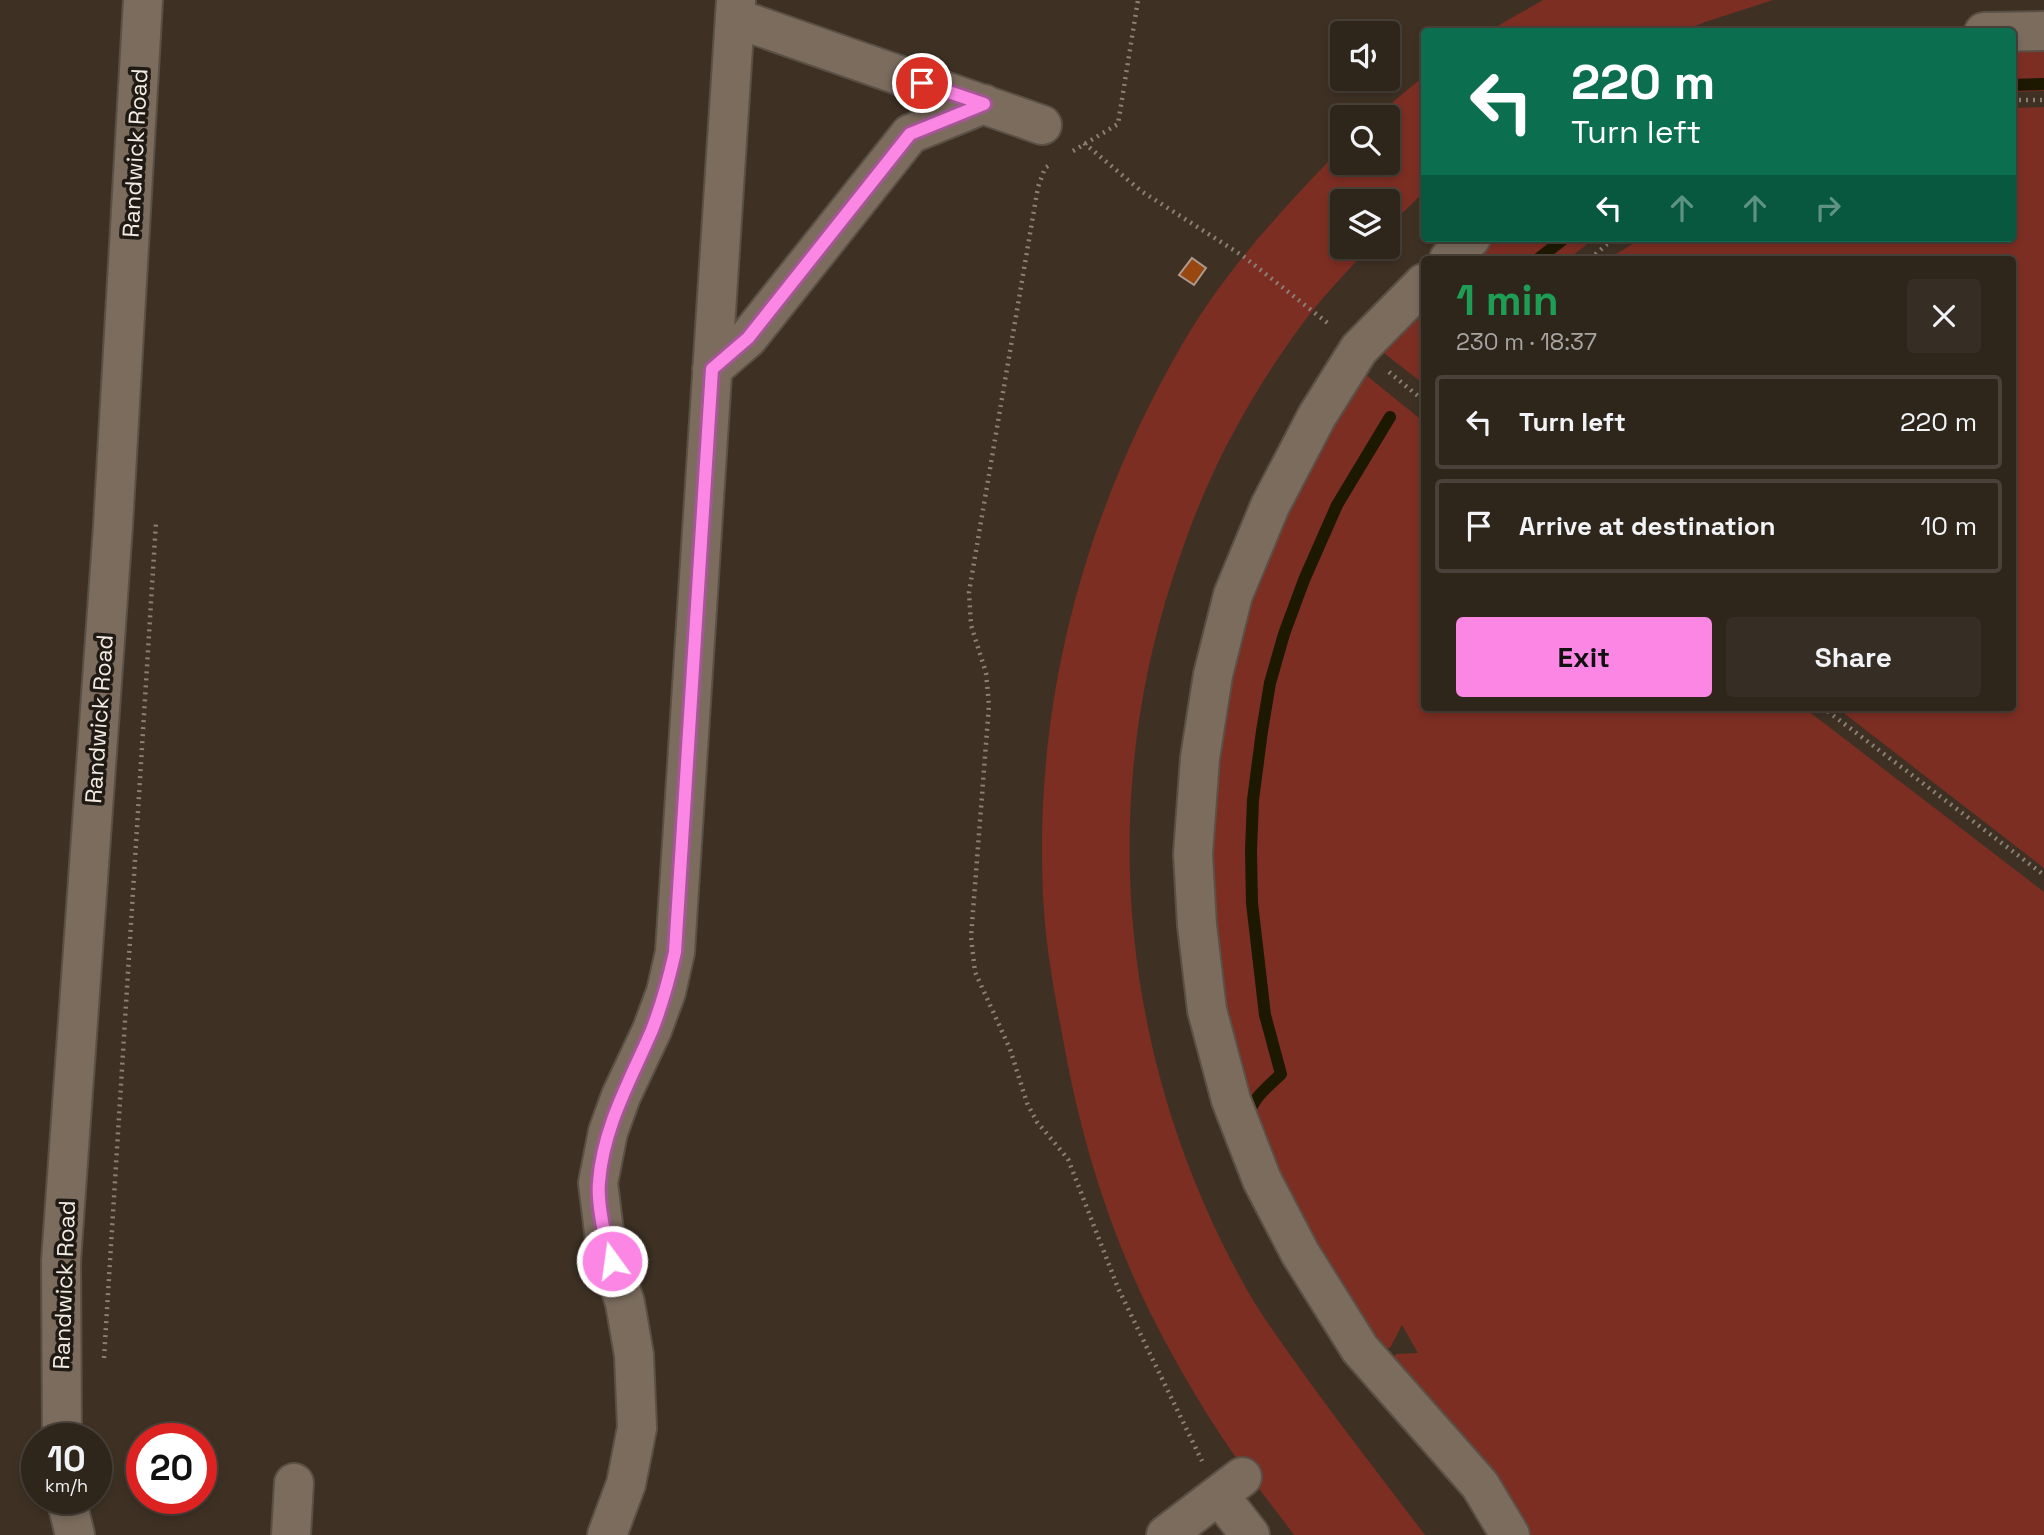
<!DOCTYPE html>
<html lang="en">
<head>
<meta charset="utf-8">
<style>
	:root { --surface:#2e251b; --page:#362d24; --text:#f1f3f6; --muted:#a7a5a3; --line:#49423a; --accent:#fc86e4 }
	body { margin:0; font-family:"Space Grotesk",sans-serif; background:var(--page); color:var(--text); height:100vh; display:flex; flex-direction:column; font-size:26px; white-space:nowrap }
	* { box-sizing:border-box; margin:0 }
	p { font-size:23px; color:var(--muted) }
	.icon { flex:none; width:38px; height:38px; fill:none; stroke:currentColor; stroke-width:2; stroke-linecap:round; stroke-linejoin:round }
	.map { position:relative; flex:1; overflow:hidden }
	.panel { position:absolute; left:1421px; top:256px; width:595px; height:455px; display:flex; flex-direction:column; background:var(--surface); border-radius:7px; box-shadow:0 4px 10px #0003,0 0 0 2px var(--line) }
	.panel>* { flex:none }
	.hud { position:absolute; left:1421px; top:28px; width:595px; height:214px; border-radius:7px; box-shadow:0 4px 10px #0003,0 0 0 2px var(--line); background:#0b6e4f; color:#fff; overflow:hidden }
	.fabs { position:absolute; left:1330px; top:21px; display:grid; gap:14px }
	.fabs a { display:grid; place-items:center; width:70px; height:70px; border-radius:7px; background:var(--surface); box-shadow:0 4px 10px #0003,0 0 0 2px var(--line); font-size:35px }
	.speed { position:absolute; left:21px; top:1423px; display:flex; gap:14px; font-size:35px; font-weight:700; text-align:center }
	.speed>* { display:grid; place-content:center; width:91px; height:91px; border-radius:50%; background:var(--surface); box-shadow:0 4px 10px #0003,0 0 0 2px var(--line); line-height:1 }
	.speed small { font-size:18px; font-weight:400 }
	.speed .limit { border:10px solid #d22; background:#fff; color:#111 }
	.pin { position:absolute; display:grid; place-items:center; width:60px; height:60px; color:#fff; margin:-30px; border:4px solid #fff; border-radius:50%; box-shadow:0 2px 7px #0007 }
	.me { position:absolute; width:77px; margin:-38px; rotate:346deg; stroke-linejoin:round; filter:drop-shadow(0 0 5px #0008) }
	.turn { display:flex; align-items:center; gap:24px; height:147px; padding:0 35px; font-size:32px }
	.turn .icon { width:91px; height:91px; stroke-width:2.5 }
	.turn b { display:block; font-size:49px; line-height:60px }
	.lanes { display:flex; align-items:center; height:66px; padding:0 35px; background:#0003; justify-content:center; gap:35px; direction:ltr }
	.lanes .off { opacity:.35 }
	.round { display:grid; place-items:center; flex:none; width:74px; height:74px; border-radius:7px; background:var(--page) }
	.headline { display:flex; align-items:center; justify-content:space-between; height:119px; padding:0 35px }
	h1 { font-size:42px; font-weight:600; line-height:52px; color:#1e9e55 }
	.primary-button { display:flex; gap:14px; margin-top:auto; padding:14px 35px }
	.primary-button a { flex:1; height:80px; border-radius:7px; background:var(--accent); color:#111; font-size:28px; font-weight:600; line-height:80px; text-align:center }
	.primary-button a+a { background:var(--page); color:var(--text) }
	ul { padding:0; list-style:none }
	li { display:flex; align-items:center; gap:21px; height:94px; margin:0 14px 10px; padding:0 21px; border:4px solid var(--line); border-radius:7px }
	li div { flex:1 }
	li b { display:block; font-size:26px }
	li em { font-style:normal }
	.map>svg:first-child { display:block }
</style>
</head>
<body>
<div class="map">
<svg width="2044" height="1535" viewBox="0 0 2044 1535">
	<rect width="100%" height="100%" fill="#3e3124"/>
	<path fill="#7d2e23" d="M1543,0h230l-68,22 -22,9h-194z
		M2012,40h32v51l-31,1z
		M1424,76v116l-36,35v-26h-46v46h27c-22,25 -46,49 -66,76 -23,31 -47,68 -66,103 -27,48 -47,99 -64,151 -77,235 -50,486 68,702 19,36 44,68 67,101 38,52 78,104 117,155h-131c-21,-29 -44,-56 -64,-86 -32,-47 -60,-96 -85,-147 -40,-84 -66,-172 -82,-263 -9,-48 -18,-96 -20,-145 -9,-195 42,-382 140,-551 43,-74 101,-135 159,-196v16h46v-46h-13z
		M2044,107v761l-208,-161h176v-448h-404l34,-21h370l1,-130z
		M1486,238h109l-27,21h-104z
		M1424,297v84l-3,1 -46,-36z
		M1361,371l63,51v285h379l241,185v643h-522l-133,-170 7,-11 22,-1 -16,-28 -12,23h-14l-57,-83 -91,-212 -24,-249 35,-195z"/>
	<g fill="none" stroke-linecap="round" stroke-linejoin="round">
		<path stroke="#1d1900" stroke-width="12" d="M2012,85l32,-1
			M1538,259l27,-21
			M1249,1116c2,-17 20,-30 32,-42l-16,-59 -13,-112 -1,-52 2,-51 9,-69 8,-48 14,-49 20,-54 33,-75 53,-88"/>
	</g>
	<path fill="#994710" stroke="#ae9a90" stroke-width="2" d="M1192,258l14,10 -12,17 -15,-10z"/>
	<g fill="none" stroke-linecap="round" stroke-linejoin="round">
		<defs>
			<path id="minor" d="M735,18l307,107
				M1984,32l60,-1
				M1449,259l22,-21
				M1424,283l-65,66 -42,67 -47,90 -37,89 -20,80 -13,83 -7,96 4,71 10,85 24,90 31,80 38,73 60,96 120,136 30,50
				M712,369l36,-31 162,-204 74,-30
				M62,1438l-1,-177 52,-735 30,-526
				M1219,1495l31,40
				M66,1498l9,37
				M291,1535l3,-52
				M607,1535l19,-51 11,-56 -3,-73 -9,-52 -20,-63 -7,-57 10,-51 13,-36 31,-66 14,-38 9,-40 61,-952
				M1166,1535l76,-58"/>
		</defs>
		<use href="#minor" stroke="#5a5045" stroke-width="42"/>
		<path stroke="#8b8075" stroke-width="4.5" stroke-dasharray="2 5" stroke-linecap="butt" d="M2012,100h32
			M1084,143l57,48 102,65 87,69
			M1073,151l45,-27 20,-124
			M1048,166l-3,2 -7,19 -69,405 2,33 15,48 3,32 -18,232 4,35 35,77 17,54 10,19 31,37 50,129 84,173
			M1590,259l16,-14 12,-7
			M1389,372l35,29
			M1822,707l222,168
			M104,1358l52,-836
			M97,1472l1,-18"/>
		<use href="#minor" stroke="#7b6c5e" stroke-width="38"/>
	</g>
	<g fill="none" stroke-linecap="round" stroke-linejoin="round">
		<defs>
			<path id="route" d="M612,1261c-7,-20 -15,-58 -13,-79 4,-55 32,-103 53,-152 10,-26 17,-51 23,-78l37,-583 36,-31 162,-204 74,-30 -62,-21"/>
		</defs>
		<use href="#route" stroke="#a45794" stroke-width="18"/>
		<use href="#route" stroke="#fc86e4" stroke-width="12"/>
	</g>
	<g text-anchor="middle" stroke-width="7" stroke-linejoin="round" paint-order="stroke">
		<g font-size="23" fill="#f3ebe3" stroke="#201a14">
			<text transform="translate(135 153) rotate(-87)" y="8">Randwick Road</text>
			<text transform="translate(99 719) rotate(-86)" y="8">Randwick Road</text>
			<text transform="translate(64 1285) rotate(-88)" y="8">Randwick Road</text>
		</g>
	</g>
</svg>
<div class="fabs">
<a><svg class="icon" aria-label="sound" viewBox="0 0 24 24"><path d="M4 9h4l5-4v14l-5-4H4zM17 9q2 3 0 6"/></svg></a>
<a><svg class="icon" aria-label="search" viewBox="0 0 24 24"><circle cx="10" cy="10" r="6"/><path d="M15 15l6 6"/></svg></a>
<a><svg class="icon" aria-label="layers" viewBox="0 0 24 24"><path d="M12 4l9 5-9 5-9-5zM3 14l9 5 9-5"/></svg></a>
</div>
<div class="speed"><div>10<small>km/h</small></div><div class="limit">20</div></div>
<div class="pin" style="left:922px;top:83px;background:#d93025"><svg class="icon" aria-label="arrive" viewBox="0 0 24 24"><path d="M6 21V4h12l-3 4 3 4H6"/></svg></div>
<svg class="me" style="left:612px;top:1261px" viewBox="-20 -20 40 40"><circle r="17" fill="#fc86e4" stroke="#fff" stroke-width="3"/><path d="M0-11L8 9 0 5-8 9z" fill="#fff"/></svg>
<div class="hud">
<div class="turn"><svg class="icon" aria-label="left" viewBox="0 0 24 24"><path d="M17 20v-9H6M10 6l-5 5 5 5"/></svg><div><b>220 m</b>Turn left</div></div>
<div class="lanes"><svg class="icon" aria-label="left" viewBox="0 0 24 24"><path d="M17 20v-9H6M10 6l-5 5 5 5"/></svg><svg class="icon off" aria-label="ahead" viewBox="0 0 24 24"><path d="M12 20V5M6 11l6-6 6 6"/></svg><svg class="icon off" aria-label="ahead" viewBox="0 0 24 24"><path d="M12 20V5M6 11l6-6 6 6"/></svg><svg class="icon off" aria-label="right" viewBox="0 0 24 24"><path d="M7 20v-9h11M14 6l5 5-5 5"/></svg></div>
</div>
<section class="panel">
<div class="headline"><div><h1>1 min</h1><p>230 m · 18:37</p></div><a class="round"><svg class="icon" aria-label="close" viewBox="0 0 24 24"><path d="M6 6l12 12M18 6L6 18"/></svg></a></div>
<ul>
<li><svg class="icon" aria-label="left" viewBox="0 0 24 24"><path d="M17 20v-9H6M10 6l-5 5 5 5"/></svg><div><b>Turn left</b></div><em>220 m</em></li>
<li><svg class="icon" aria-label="arrive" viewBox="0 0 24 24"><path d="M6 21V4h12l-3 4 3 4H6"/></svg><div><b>Arrive at destination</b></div><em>10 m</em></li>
</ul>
<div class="primary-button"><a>Exit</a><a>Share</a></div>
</section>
</div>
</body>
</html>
